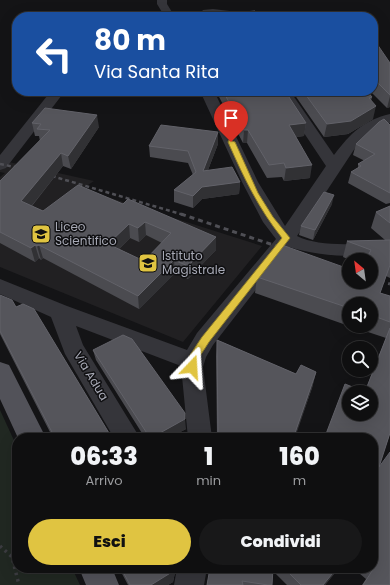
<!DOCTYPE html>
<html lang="it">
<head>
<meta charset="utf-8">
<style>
	:root { --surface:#0f0f10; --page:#181819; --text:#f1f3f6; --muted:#9b9c9f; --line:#2f2f30; --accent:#e0c441 }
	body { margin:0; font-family:Poppins,sans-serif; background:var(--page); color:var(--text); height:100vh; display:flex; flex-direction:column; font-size:15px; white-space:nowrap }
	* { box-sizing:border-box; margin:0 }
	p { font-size:13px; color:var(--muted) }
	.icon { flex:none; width:22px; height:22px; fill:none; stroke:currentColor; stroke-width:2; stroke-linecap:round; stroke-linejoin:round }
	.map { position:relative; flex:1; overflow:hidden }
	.side { position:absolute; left:12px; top:433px; width:366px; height:140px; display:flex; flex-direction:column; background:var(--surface); border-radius:16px; box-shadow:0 4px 16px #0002,0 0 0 1px var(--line) }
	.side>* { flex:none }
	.top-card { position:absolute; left:12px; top:12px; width:366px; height:84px; border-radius:16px; box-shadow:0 4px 16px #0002,0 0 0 1px var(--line); background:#1a4fa0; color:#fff; overflow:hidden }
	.needle { width:26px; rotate:331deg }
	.tools { position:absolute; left:342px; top:253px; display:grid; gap:8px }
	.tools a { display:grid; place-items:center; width:36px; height:36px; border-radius:50%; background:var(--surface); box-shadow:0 4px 16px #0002,0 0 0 1px var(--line); font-size:20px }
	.pin { position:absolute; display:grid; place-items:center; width:34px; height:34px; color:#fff; margin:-41px -17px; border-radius:50% 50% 50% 0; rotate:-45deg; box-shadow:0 0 4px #0007 }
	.pin .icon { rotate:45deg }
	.me { position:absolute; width:44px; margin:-22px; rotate:20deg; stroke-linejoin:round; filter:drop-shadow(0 0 3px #0008) }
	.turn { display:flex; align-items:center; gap:14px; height:84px; padding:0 16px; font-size:18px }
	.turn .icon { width:52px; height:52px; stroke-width:2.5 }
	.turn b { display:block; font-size:28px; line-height:34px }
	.eta { display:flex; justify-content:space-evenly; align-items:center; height:68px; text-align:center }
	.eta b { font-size:24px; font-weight:800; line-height:28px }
	.action { display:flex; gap:8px; margin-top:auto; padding:8px 16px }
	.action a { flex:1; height:46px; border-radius:24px; background:var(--accent); color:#111; font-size:16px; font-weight:800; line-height:46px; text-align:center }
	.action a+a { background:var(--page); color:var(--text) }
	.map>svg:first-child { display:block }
</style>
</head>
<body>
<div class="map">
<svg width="390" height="585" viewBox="0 0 390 585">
	<rect width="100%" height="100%" fill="#141416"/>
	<path fill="#212022" d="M0,160l94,21 -12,8 180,57 -79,96 -183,-75v-90l5,-4 -5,-1z"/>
	<path fill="#212822" d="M0,410l17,37v121h55l8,17h-80z"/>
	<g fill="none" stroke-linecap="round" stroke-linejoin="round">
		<path stroke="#3c3c41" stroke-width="3.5" stroke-dasharray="2.5 4" stroke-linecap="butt" d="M0,546l12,11 7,28"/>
		<path fill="#35353a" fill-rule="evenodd" d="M157,0h10v4l8,13h-10l-8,-13z
			M213,9l41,5 5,3 -46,-2 -16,2 6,-7z
			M51,91h14l-59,77 -6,2v-15z
			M200,91h14l44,91 27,44 41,-60 -50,-75h14l44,64c17,-22 28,-34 56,-41v9l-29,16 -64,97c24,12 66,8 93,5v12c-34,5 -68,4 -101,-6l-76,98 -7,12 -3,10 9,71h-24l-7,-72 -105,-40 7,19 57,93h-26l-49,-84 -14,-37 -51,-23v-15l67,27 120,44 10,-17 79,-94 -13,-17 -21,-40z
			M177,568h30l-3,17h-30z"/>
		<path fill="#525259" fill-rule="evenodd" d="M0,362l9,3 37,73h-28l-18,-39z
			M79,568h33l7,17h-33z"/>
		<path stroke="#4f4f55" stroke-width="2.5" stroke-dasharray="4 3" stroke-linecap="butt" d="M0,164l25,5
			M45,174l139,41"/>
		<path stroke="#4f4f55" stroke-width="3" stroke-dasharray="5 4" stroke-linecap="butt" d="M181,214l110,37
			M371,278l19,6"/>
	</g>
	<path fill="#4b4b50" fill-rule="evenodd" d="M373,42l17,21v44l-3,1 -17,-17h3z
		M216,91h69l21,32 -2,13 -8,1 14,41 -26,3 -2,-4 -15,1 -20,-35h-4z
		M292,91h75l5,6 -1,4 2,18 -25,15 -24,3z
		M32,123l67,4 -28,42 -8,-3 -31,40 11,5 80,-7 93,33v13l-28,29 -13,-6 -36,36 -96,-51 -2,2 -2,-2 -4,4 -35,-19v-62l40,-40 -1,-5h-4zM146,235l16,8 -18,18 -25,-12 11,-11 9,4z
		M390,125v78l-4,1 -38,-21 3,-11 7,-4v-4l7,-3 -12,-6 3,-11z
		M218,132v12l-10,26 32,12 -1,12 -37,5 -9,9 -19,-6v-12l19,-15 -5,-12 -38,-6 -1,-11z
		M332,204l-19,36 -14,-5 2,-9z
		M390,206v34h-5l-14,-12 5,-16z
		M390,240v38l-4,-2 -6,17 10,3v137l-11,34 11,118h-28l4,-6 -13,-11h20v-130h-156l-1,-82 1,-16 79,34 20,-2 -4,16 -16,45 30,1 39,-43 21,-53 -36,-12h21v-22h-22v22l-94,-33 2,-16 114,5v-22h-21l-7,-3 4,-16z
		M0,295l16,12 96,131h-59l-53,-104z
		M93,350l93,79 -17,9h-24l-49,-78z
		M119,568h57l-3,14 -5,3h-40z
		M210,568h129l-14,17h-38l-14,-14 -1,14h-65z"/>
	<path fill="#313134" d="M255,11l-1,6h-3z
		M390,96v11l-3,1z
		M376,106l-3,13 -25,15 -24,3 3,-13z
		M97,115l2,12 -28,42 -3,-13z
		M306,123l-2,13 -16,2 1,-13z
		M244,130h4l-1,13h-4z
		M218,132v12l-15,39v-12z
		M61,153l2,13 -38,48 -4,-13z
		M312,165l-2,13 -26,3 2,-13z
		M240,182l-1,12 -37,5 -9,9v-12l9,-9z
		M334,195l-2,9 -19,36 2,-10z
		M145,222l1,13 -7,7 -1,-14z
		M129,224l1,14 -20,19 -2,-13z
		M216,237v13l-28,29v-13z
		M35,245l4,13 -4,4 -4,-14z
		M39,245l4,13 -2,2 -4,-14z
		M174,260l1,13 -36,36 -1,-13z
		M316,372l-4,16 -17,50v-5z
		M185,419l1,10 -17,9h-18z
		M173,568h3l-3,14 -5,3h-17z
		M337,568h2l-14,17h-2z"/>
	<path fill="#55555b" stroke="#626269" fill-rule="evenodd" d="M255,11l-4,6h-38l-1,-2z
		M375,41l15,22v32l-17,-17v-36z
		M223,91h62l21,32 -17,2 23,40 -26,3 -2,-5 -15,2 -21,-35h-4z
		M303,91h64l5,6 -3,1 7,8 -25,15 -24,3z
		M45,108l52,7 -29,41 -7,-3 -40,48 22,10 35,-26 45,19 5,-5 88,38 -28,29 -14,-6 -36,36 -99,-51 -2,1 -2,-1 -4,3 -31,-16v-51l50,-51 -13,-1 4,-5 -9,-1zM145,222l26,11 -27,28 -36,-17 21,-20 9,4z
		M384,119l6,6v68l-39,-21 10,-6 -3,-2 17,-10 -19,-10 23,-22z
		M161,125l57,7 -15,39 29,-4 8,15 -38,5 -9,9 -19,-6 22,-18 -8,-21 -39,-5z
		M324,192l10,3 -19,35 -14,-4z
		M390,206v17l-14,-11z
		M390,240v25l-10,28 10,3v26l-19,-7v-11h-22v4l-92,-31 25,-32 67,24v13h22v-22h-5l5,-10 -24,-9z
		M0,295l12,5 4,7 7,-3 11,5 78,129h-57l-55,-107z
		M390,328v105l-11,34 11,-15v133h-27l11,-17 -1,-1v-129h-155l-1,-98 79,34 5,-9 15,7 -21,61 31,1 19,-50 20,8zM349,392h22v22h-22z
		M123,335l9,4 53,74v6l-34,19h-1l-57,-88z
		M121,568h52l-1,4 -21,13h-21z
		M210,568h63l-1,17h-4l-26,-4 1,4h-36z
		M284,568h53l-14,17h-22z"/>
	<path fill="#e0c441" stroke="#927f2a" d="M229,140l6,2 23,51 15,24 17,21 -81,104 -9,14 -4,14 -4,1 -5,-4 3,-12 12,-18 80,-99c-24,-30 -39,-62 -54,-96z"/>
	<defs>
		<symbol id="school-square" viewBox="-11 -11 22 22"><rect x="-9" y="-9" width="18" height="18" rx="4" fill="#e0c441" stroke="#0f0f11"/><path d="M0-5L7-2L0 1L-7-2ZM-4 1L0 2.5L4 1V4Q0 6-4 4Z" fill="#111"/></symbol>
	</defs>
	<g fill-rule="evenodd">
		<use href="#school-square" x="30" y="223" width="22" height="22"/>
		<use href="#school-square" x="137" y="252" width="22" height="22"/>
	</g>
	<g text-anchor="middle" stroke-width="3" stroke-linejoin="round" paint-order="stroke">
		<g font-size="12" fill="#a7a9b5" stroke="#0f0f11" text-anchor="start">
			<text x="55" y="231">Liceo<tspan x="55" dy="14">Scientifico</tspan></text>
			<text x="162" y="260">Istituto<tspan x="162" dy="14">Magistrale</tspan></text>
		</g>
		<g font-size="12" fill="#a7a9b5" stroke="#0f0f11">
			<text transform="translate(91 376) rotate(59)" y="4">Via Adua</text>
		</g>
	</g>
</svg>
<div class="tools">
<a><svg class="needle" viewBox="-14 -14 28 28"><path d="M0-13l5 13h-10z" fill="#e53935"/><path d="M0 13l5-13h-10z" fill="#9b9c9f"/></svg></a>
<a><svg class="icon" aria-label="sound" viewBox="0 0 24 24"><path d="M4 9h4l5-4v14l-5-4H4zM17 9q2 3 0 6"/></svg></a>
<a><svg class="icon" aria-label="search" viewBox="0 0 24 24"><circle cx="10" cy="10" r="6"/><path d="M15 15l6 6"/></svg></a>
<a><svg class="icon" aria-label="layers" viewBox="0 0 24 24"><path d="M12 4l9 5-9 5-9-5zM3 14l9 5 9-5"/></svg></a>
</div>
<div class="pin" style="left:231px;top:142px;background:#d93025"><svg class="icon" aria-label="arrive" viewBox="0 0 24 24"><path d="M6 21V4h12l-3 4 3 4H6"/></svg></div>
<svg class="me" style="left:192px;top:367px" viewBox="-20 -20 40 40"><path d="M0-17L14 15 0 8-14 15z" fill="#e0c441" stroke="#fff" stroke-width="4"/></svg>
<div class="top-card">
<div class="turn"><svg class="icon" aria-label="left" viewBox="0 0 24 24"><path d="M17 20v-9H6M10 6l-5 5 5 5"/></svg><div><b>80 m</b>Via Santa Rita</div></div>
</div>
<section class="side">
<div class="eta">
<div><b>06:33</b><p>Arrivo</p></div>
<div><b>1</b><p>min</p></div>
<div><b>160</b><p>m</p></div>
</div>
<div class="action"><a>Esci</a><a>Condividi</a></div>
</section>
</div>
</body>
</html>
